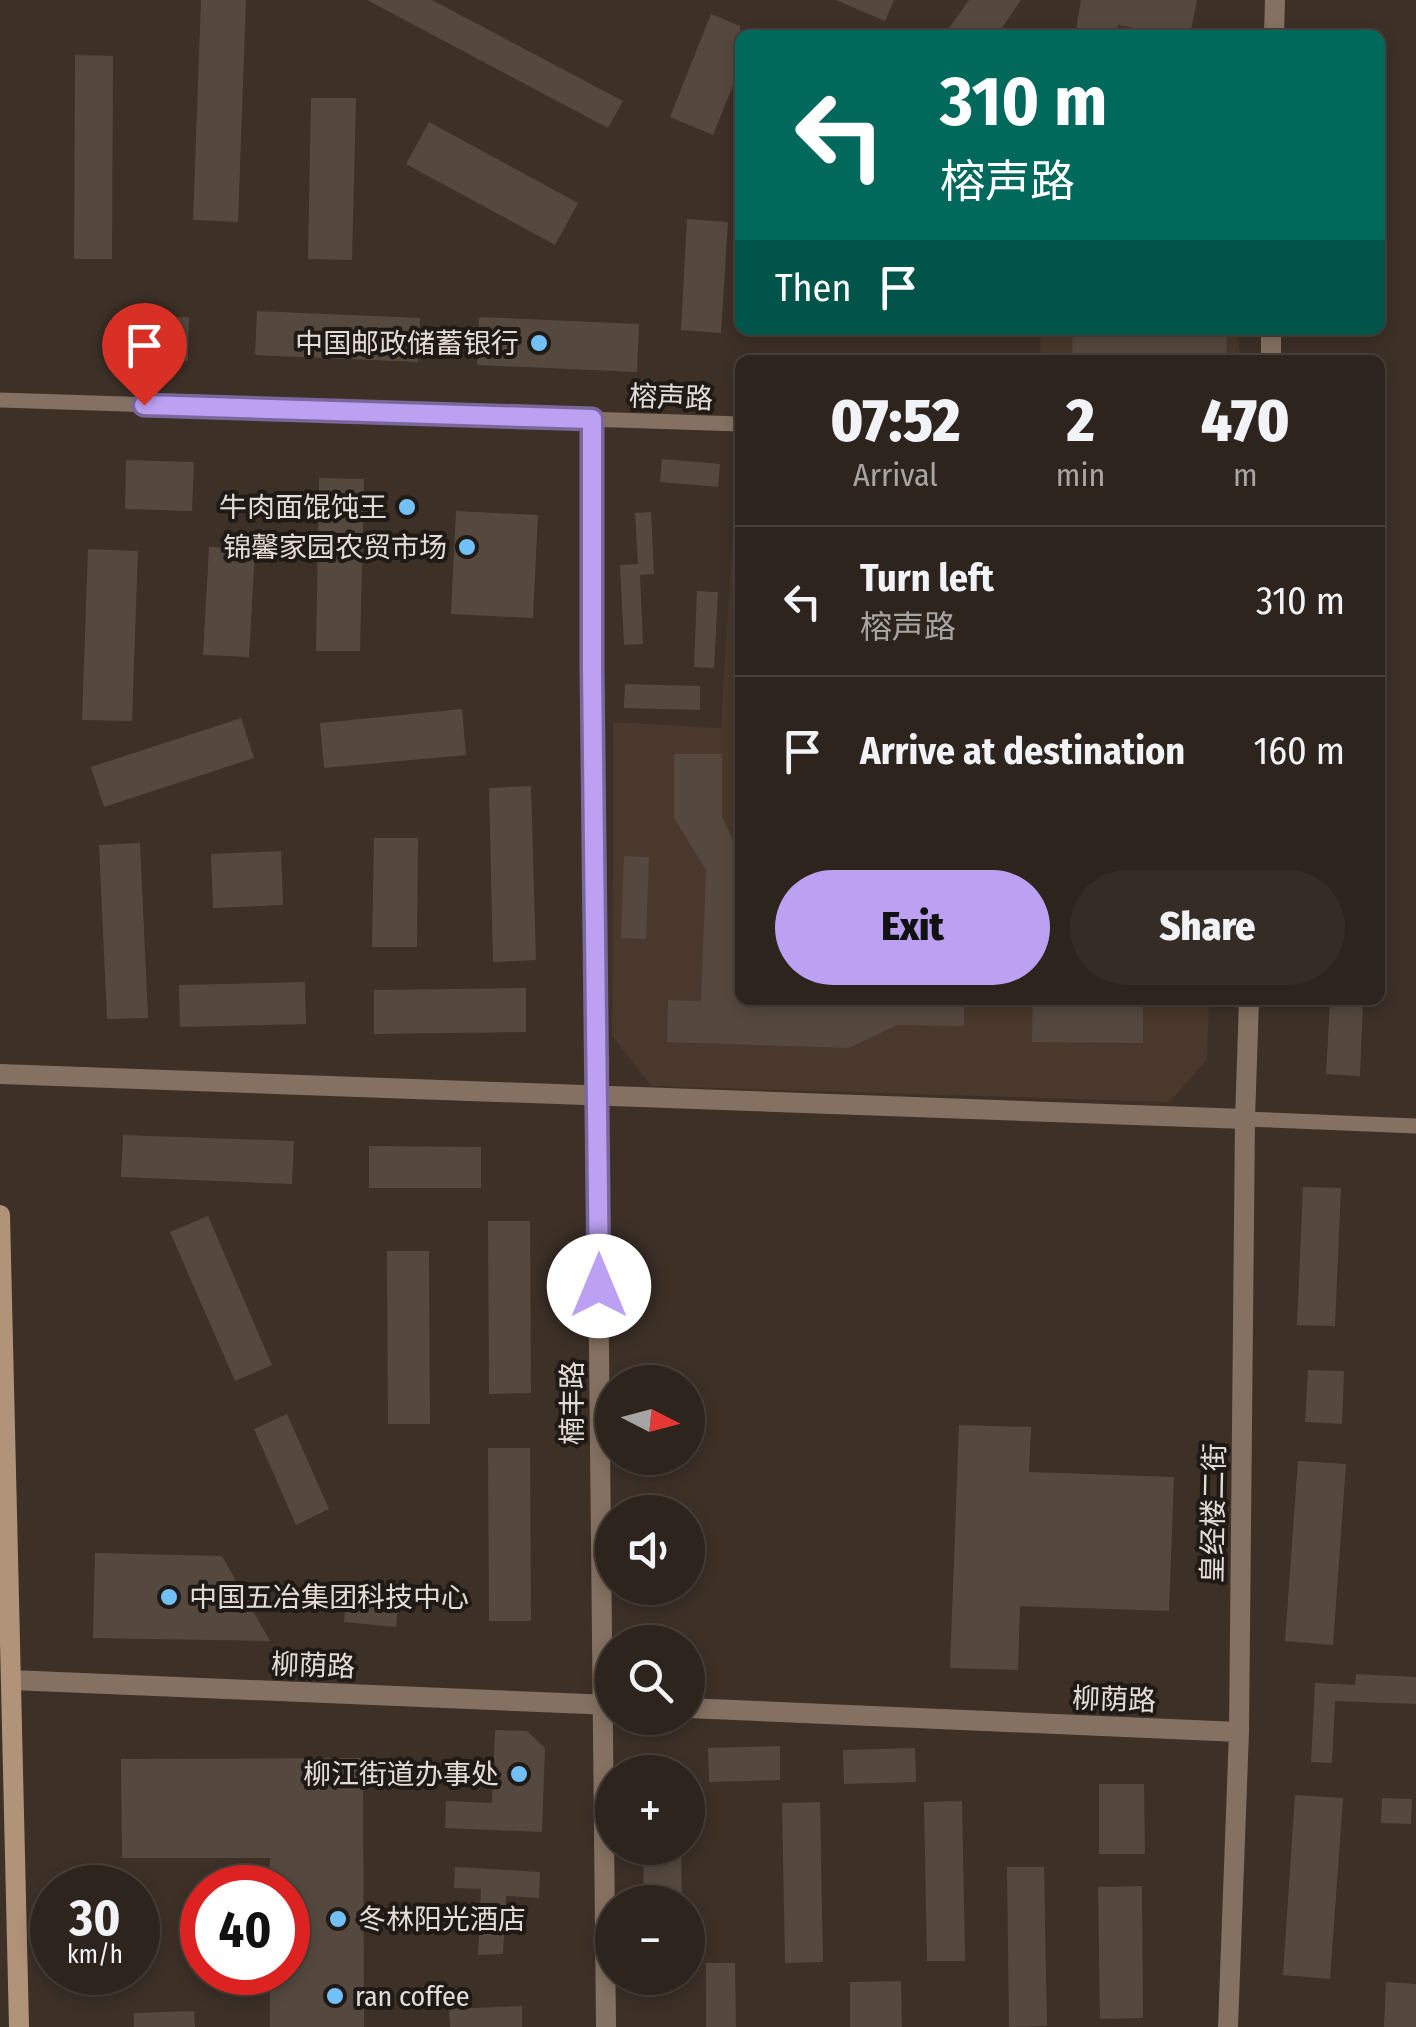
<!DOCTYPE html>
<html lang="en">
<head>
<meta charset="utf-8">
<style>
	:root { --surface:#2d241d; --page:#352c26; --text:#f1f3f6; --muted:#a7a4a4; --line:#48413b; --accent:#bca0f2 }
	body { margin:0; font-family:"Fira Sans Condensed","Noto Sans SC",sans-serif; background:var(--page); color:var(--text); height:100vh; display:flex; flex-direction:column; font-size:38px; white-space:nowrap }
	* { box-sizing:border-box; margin:0 }
	p { font-size:32px; color:var(--muted) }
	.icon { flex:none; width:55px; height:55px; fill:none; stroke:currentColor; stroke-width:2; stroke-linecap:round; stroke-linejoin:round }
	.map { position:relative; flex:1; overflow:hidden }
	.drawer { position:absolute; left:735px; top:355px; width:650px; height:650px; display:flex; flex-direction:column; background:var(--surface); border-radius:15px; box-shadow:0 5px 15px #0003,0 0 0 2px var(--line) }
	.drawer>* { flex:none }
	.hud { position:absolute; left:735px; top:30px; width:650px; height:305px; border-radius:15px; box-shadow:0 5px 15px #0003,0 0 0 2px var(--line); background:#00695c; color:#fff; overflow:hidden }
	.needle { width:65px; rotate:96deg }
	.fabs { position:absolute; left:595px; top:1365px; display:grid; gap:20px }
	.fabs a { display:grid; place-items:center; width:110px; height:110px; border-radius:50%; background:var(--surface); box-shadow:0 5px 15px #0003,0 0 0 2px var(--line); font-size:50px }
	.speed { position:absolute; left:30px; top:1865px; display:flex; gap:20px; font-size:50px; font-weight:700; text-align:center }
	.speed>* { display:grid; place-content:center; width:130px; height:130px; border-radius:50%; background:var(--surface); box-shadow:0 5px 15px #0003,0 0 0 2px var(--line); line-height:1 }
	.speed small { font-size:25px; font-weight:400 }
	.speed .limit { border:15px solid #d22; background:#fff; color:#111 }
	.pin { position:absolute; display:grid; place-items:center; width:85px; height:85px; color:#fff; margin:-102px -42px; border-radius:50% 50% 50% 0; rotate:-45deg; box-shadow:0 0 10px #0007 }
	.pin .icon { rotate:45deg }
	.me { position:absolute; width:110px; margin:-55px; rotate:0deg; stroke-linejoin:round; filter:drop-shadow(0 0 8px #0008) }
	.turn { display:flex; align-items:center; gap:35px; height:210px; padding:0 40px; font-size:45px }
	.turn .icon { width:130px; height:130px; stroke-width:2.5 }
	.turn b { display:block; font-size:70px; line-height:85px }
	.then { display:flex; align-items:center; height:95px; padding:0 40px; background:#0003; gap:20px; font-size:38px }
	.eta { display:flex; justify-content:space-evenly; align-items:center; height:170px; text-align:center }
	.eta b { font-size:60px; font-weight:800; line-height:70px }
	.button { display:flex; gap:20px; margin-top:auto; padding:20px 40px }
	.button a { flex:1; height:115px; border-radius:60px; background:var(--accent); color:#111; font-size:40px; font-weight:800; line-height:115px; text-align:center }
	.button a+a { background:var(--page); color:var(--text) }
	ul { padding:0; list-style:none }
	li { display:flex; align-items:center; gap:30px; height:150px; padding:0 40px; border-top:2px solid var(--line) }
	li div { flex:1 }
	li b { display:block; font-size:38px }
	li em { font-style:normal }
	.map>svg:first-child { display:block }
</style>
</head>
<body>
<div class="map">
<svg width="1416" height="2027" viewBox="0 0 1416 2027">
	<rect width="100%" height="100%" fill="#3c3027"/>
	<path fill="#49382b" d="M1041,330h196l4,30h-201z
		M737,459h3v541h469l-2,59 -37,43 -519,-16 -39,-50 1,-314 108,6z"/>
	<path fill="#55493f" d="M201,0h45l-8,222 -45,-2z
		M367,0h65l191,101 -15,27z
		M836,0h58l-9,21z
		M969,0h52l-24,35h-53z
		M1081,0h116l-7,35h-20l-52,-10 -1,10h-42z
		M711,14l29,12v42l-27,67 -43,-18z
		M75,55l38,1 -1,203h-38z
		M311,98h45l-4,162 -44,-1z
		M429,122l149,81 -23,42 -149,-81z
		M687,219l41,3 -7,111 -40,-3z
		M257,311l163,7 -2,44 -163,-7z
		M124,316l65,1 -1,44 -64,-1z
		M479,317l160,7 -2,48 -160,-7z
		M1073,330l154,2 -1,28h-154z
		M662,459l58,5 -2,23 -58,-5z
		M126,460l68,2 -2,49 -67,-2z
		M319,478l45,1 -4,172h-44z
		M456,511l82,4 -5,103 -82,-4z
		M651,512l3,62 -14,1 3,69 -19,1 -4,-80 18,-1 -3,-51z
		M209,547l46,2 -6,108 -46,-2z
		M88,549l50,2 -6,170 -50,-1z
		M697,591l21,1 -4,76 -20,-1z
		M625,684l75,2v24l-76,-2z
		M462,709l4,46 -142,13 -4,-45z
		M241,718l13,40 -150,49 -13,-40z
		M674,754h48v63l18,37v146h7v3l81,2v-5h136v26l-67,-1 -48,23 -182,-6 1,-42 33,1 5,-131 -32,-52z
		M531,786l5,174 -43,2 -4,-174z
		M374,838h44l-1,109h-45z
		M140,843l8,175 -41,1 -8,-174z
		M281,851l2,54 -70,3 -2,-54z
		M624,856l25,1 -3,82 -25,-1z
		M305,982l1,42 -126,3 -1,-42z
		M526,988v44l-152,2v-44z
		M1033,1000h110v43l-111,-1z
		M1330,1000h33l-3,76 -34,-2z
		M123,1135l171,6 -2,43 -171,-7z
		M369,1146l112,1v41h-112z
		M1303,1187l38,1 -6,138 -38,-1z
		M208,1216l64,149 -37,16 -65,-149z
		M488,1221h42l1,172 -42,1z
		M387,1251h42l1,173h-42z
		M1308,1370l36,1 -2,53 -37,-2z
		M287,1414l42,95 -33,16 -42,-96z
		M959,1425l72,2 -2,45 145,5 -5,134 -149,-5 -2,64 -68,-2z
		M488,1448h42l1,173h-42z
		M1298,1461l48,3 -13,181 -48,-4z
		M95,1553l127,3 48,85 -177,-3z
		M348,1582l52,5 -4,40 -52,-5z
		M1356,1674l60,3v27l-81,-3 -3,62 -21,-1 4,-79 40,2z
		M495,1730l32,1 18,17 -3,84 -97,-4 1,-27 46,2z
		M780,1746v34l-71,2 -1,-34z
		M915,1748l1,34 -72,2 -1,-34z
		M363,1758l1,269h-94v-55h18v-84h-18v-30h-148l-1,-99z
		M1099,1784h45l1,70h-46z
		M1295,1795l48,3 -13,181 -47,-4z
		M1382,1798l30,1 -1,25 -30,-1z
		M962,1801l3,160h-38l-3,-159z
		M820,1802l3,160 -38,1 -3,-160z
		M643,1848h38l1,54h-38z
		M455,1867l85,5 -1,26 -33,-2 -3,58 -25,1 3,-66 -27,-1z
		M1007,1867h37l3,159 -38,1z
		M1142,1886l1,132 -43,1 -2,-132z
		M706,1963h29l1,64h-30z
		M901,1981l1,46h-52v-45z
		M1386,1982l30,2v43h-32z
		M522,2006v21h-72l-1,-18z
		M194,2011l1,16h-61v-14z"/>
	<g fill="none" stroke-linecap="round" stroke-linejoin="round">
		<path stroke="#847161" stroke-width="15" d="M0,400l740,24
			M1245,1119l171,7"/>
		<path stroke="#847161" stroke-width="20" d="M1274,35l1,-35
			M1271,360v-30
			M592,419v249l14,1359
			M0,1074l1245,45
			M11,1680l601,25
			M688,1708l551,24
			M1228,2027l11,-295 6,-613 4,-119"/>
		<path stroke="#b1937a" stroke-width="20" d="M0,1215l19,812"/>
	</g>
	<g fill="none" stroke-linecap="round" stroke-linejoin="round">
		<defs>
			<path id="route" d="M144,405l448,14v249l7,618"/>
		</defs>
		<use href="#route" stroke="#7a689d" stroke-width="25"/>
		<use href="#route" stroke="#bca0f2" stroke-width="18"/>
	</g>
	<g fill="#73c0f6" stroke="#1f1a16" stroke-width="4">
		<circle cx="539" cy="343" r="10"/>
		<circle cx="407" cy="507" r="10"/>
		<circle cx="467" cy="547" r="10"/>
		<circle cx="169" cy="1597" r="10"/>
		<circle cx="519" cy="1774" r="10"/>
		<circle cx="338" cy="1919" r="10"/>
		<circle cx="335" cy="1996" r="10"/>
	</g>
	<g text-anchor="middle" stroke-width="8" stroke-linejoin="round" paint-order="stroke">
		<g font-size="28" fill="#e3dbd6" stroke="#1f1a16" text-anchor="end">
			<text x="519" y="353">中国邮政储蓄银行</text>
			<text x="387" y="517">牛肉面馄饨王</text>
			<text x="447" y="557">锦馨家园农贸市场</text>
			<text x="189" y="1607" text-anchor="start">中国五冶集团科技中心</text>
			<text x="499" y="1784">柳江街道办事处</text>
			<text x="358" y="1929" text-anchor="start">冬林阳光酒店</text>
			<text x="355" y="2006" text-anchor="start">ran coffee</text>
		</g>
		<g font-size="28" fill="#e3dbd6" stroke="#1f1a16">
			<text transform="translate(671 397) rotate(2)" y="10">榕声路</text>
			<text transform="translate(572 1403) rotate(-90)" y="10">楠丰路</text>
			<text transform="translate(1213 1513) rotate(-89)" y="10">皇经楼二街</text>
			<text transform="translate(313 1665) rotate(2)" y="10">柳荫路</text>
			<text transform="translate(1114 1699) rotate(2)" y="10">柳荫路</text>
		</g>
	</g>
</svg>
<div class="fabs">
<a><svg class="needle" viewBox="-14 -14 28 28"><path d="M0-13l5 13h-10z" fill="#e53935"/><path d="M0 13l5-13h-10z" fill="#a7a4a4"/></svg></a>
<a><svg class="icon" aria-label="sound" viewBox="0 0 24 24"><path d="M4 9h4l5-4v14l-5-4H4zM17 9q2 3 0 6"/></svg></a>
<a><svg class="icon" aria-label="search" viewBox="0 0 24 24"><circle cx="10" cy="10" r="6"/><path d="M15 15l6 6"/></svg></a>
<a>+</a>
<a>−</a>
</div>
<div class="speed"><div>30<small>km/h</small></div><div class="limit">40</div></div>
<div class="pin" style="left:144px;top:405px;background:#d93025"><svg class="icon" aria-label="arrive" viewBox="0 0 24 24"><path d="M6 21V4h12l-3 4 3 4H6"/></svg></div>
<svg class="me" style="left:599px;top:1286px" viewBox="-20 -20 40 40"><circle r="19" fill="#fff"/><path d="M0-13L10 11 0 6-10 11z" fill="#bca0f2"/></svg>
<div class="hud">
<div class="turn"><svg class="icon" aria-label="left" viewBox="0 0 24 24"><path d="M17 20v-9H6M10 6l-5 5 5 5"/></svg><div><b>310 m</b>榕声路</div></div>
<div class="then">Then<svg class="icon" aria-label="arrive" viewBox="0 0 24 24"><path d="M6 21V4h12l-3 4 3 4H6"/></svg></div>
</div>
<section class="drawer">
<div class="eta">
<div><b>07:52</b><p>Arrival</p></div>
<div><b>2</b><p>min</p></div>
<div><b>470</b><p>m</p></div>
</div>
<ul>
<li><svg class="icon" aria-label="left" viewBox="0 0 24 24"><path d="M17 20v-9H6M10 6l-5 5 5 5"/></svg><div><b>Turn left</b><p>榕声路</p></div><em>310 m</em></li>
<li><svg class="icon" aria-label="arrive" viewBox="0 0 24 24"><path d="M6 21V4h12l-3 4 3 4H6"/></svg><div><b>Arrive at destination</b></div><em>160 m</em></li>
</ul>
<div class="button"><a>Exit</a><a>Share</a></div>
</section>
</div>
</body>
</html>
